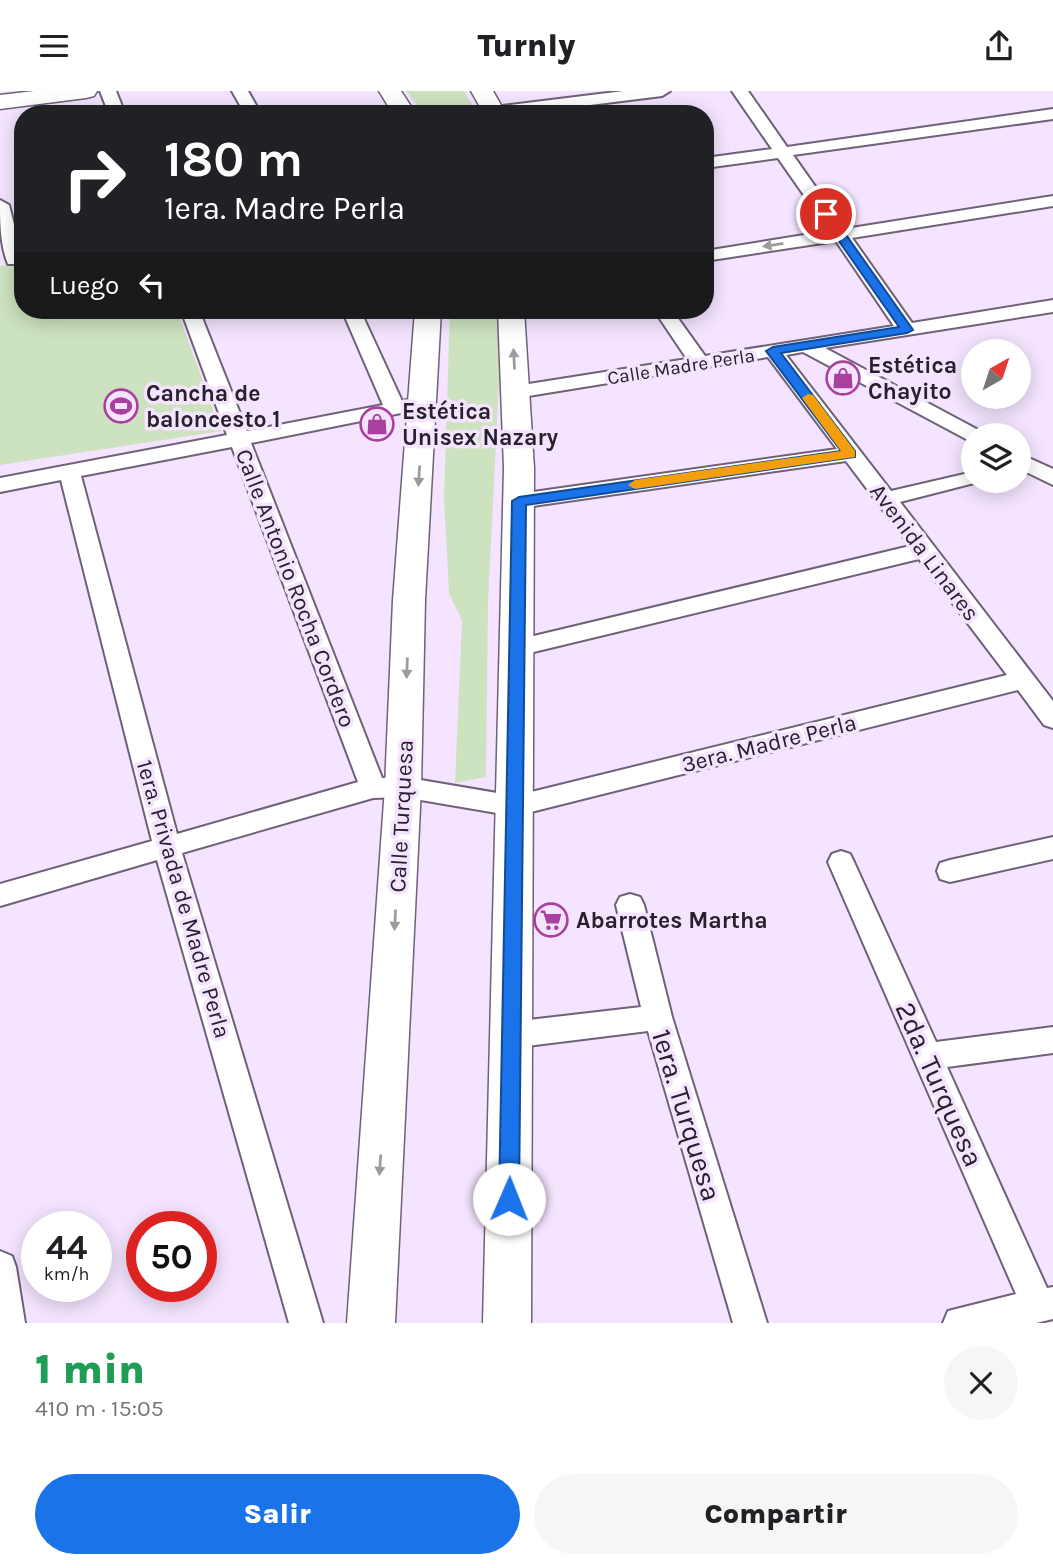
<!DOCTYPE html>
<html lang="es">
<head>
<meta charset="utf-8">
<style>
	:root { --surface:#fff; --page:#f6f6f6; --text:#202124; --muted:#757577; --accent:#1a73e8 }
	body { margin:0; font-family:Karla,sans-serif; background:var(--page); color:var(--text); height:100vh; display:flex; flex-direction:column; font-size:26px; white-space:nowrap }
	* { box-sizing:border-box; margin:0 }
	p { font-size:23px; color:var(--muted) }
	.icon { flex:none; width:38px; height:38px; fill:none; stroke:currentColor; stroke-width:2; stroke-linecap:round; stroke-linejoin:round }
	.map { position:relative; height:1232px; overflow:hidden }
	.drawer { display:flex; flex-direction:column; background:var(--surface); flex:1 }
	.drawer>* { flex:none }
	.banner { position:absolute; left:14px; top:14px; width:700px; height:214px; border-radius:28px; box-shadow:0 4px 18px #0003; background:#202124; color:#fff; overflow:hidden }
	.needle { width:46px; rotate:39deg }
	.controls { position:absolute; left:961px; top:248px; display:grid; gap:14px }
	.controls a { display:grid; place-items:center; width:70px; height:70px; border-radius:50%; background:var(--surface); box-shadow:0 4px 18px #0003; font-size:35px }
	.speed { position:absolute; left:21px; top:1120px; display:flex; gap:14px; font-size:35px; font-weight:700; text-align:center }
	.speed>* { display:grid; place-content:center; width:91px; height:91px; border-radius:50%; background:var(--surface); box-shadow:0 4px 18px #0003; line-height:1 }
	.speed small { font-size:18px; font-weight:400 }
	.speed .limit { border:10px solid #d22; background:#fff; color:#111 }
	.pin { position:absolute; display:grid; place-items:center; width:60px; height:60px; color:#fff; margin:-30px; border:4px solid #fff; border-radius:50%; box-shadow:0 2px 7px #0007 }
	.me { position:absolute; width:77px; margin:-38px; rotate:1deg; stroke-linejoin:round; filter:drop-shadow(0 0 5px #0008) }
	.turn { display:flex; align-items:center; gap:24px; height:147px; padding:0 35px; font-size:32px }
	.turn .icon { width:91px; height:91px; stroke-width:2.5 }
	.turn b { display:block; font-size:49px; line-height:60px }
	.then { display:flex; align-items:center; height:66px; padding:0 35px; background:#0003; gap:14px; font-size:26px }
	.round { display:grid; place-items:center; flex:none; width:74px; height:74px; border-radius:37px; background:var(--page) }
	.overview { display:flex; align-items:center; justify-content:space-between; height:119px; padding:0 35px }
	h1 { font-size:42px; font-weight:800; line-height:52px; color:#1e9e55 }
	.primary-button { display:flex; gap:14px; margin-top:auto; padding:14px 35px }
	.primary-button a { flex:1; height:80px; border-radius:42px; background:var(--accent); color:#fff; font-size:28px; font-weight:800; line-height:80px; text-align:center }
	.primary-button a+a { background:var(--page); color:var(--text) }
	header { display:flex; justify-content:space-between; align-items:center; height:91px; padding:0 35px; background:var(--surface); font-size:32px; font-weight:800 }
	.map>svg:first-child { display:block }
</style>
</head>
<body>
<header><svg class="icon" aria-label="menu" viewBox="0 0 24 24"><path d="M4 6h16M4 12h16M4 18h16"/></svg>Turnly<svg class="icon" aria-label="share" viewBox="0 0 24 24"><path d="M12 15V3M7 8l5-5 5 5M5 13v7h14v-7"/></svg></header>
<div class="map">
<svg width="1053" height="1232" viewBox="0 0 1053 1232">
	<rect width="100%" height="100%" fill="#f4e4ff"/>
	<path fill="#cde2bf" d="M406,0h58l14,23h-54z
		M23,172v47h154l44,121 -221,34v-199z
		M450,219h49l2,31 -13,260 -2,176 -31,6 7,-162 -13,-28 -5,-95z"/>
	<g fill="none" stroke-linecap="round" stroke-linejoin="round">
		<defs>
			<path id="street" d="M100,0h16l9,23h-16z
				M232,0h16l13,23h-16z
				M624,0h46l-8,5 -144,18 -32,-2 8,-5z
				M732,0h16l39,56 266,-38v10l-260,36 52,74 208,-33v10l-201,32 60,85 141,-23v12l-228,36 157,84 3,4h-12v6l-5,-2 -165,-88 -17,3 105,136 82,-19v9h9l-82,21 153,199v27l-9,-3 -26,-35 -503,126 -112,-19 -30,1 -191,55 141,470h-34l-132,-463 -157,46v-22l152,-43 -91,-361 -61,12v-14l227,-43 -46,-125h18l48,121 136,-26 -41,-95h18l42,91 22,-4 7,2 3,4 -3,4 -180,36 131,335 21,-1 112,19 492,-121 -88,-116 -402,97 -8,-2 -4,-6 4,-6 8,-2 393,-94 -64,-85 -327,47 -8,-2 -3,-5 3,-5 8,-2 318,-45 -69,-92 -252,41 -7,-2 -3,-4 3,-4 7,-2 171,-27 -33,-49h18l33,46 189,-30 -58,-85 -131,20v-10l124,-20 -51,-73 -73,10v-10l67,-9zM232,356l126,335 -181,52 -96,-358z
				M0,109l9,5 14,54 -3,5h-12c-8,-19 -8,-43 -8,-64z
				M1018,362l35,16v16l-35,-17z
				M1053,746v22l-103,23 -10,-3 -3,-8 3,-8 10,-3z
				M841,760l9,3 4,8 82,180 117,-15v26l-106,14 100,221 6,-1v32l-17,4h-93l5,-12 68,-17 -188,-432 4,-8z
				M630,803l10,3 4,8 28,112 95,306h-34l-85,-292 -137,17 -10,-4 -5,-9 5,-9 10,-4 130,-15 -25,-102 4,-8z
				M0,1160l12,5 4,11 9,56h-25z"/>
			<path id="secondary" d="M34,0h63l-3,5 -8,2 -86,11v-14z
				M379,0h22l15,23h-23z
				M471,0h22l13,23h-22z
				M415,219h26l-16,290 -4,187 -26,536h-48l38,-536 8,-187z
				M498,219h26l10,158 -3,855h-48l21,-855z"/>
		</defs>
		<use href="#street" stroke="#6e6178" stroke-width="4"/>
		<use href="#secondary" stroke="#6e6178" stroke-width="3"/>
		<use href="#street" fill="#fff" fill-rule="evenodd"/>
		<use href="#secondary" fill="#fff" fill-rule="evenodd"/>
	</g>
	<defs><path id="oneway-solid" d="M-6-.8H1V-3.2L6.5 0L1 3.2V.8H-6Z" transform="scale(1.75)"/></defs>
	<g fill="#9e9ba0">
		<use href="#oneway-solid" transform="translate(773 154) rotate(171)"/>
		<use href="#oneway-solid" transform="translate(514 268) rotate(-93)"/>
		<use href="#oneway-solid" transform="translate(419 385) rotate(94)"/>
		<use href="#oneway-solid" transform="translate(407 577) rotate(92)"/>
		<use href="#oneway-solid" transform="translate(395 829) rotate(93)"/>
		<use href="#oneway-solid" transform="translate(380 1074) rotate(94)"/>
	</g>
	<path fill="#1a73e8" stroke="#114b97" stroke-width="2" d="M822,121h8l83,118 -6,3 -126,20 74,98v6l-329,48 -7,694 -3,7 -7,3 -7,-3 -3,-7 13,-698 7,-4 322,-46 -75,-100 7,-4 126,-20 -79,-113z"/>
	<path fill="#f59e0b" d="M808,303l5,1 42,56v6l-220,32 -7,-4 7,-5 206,-29 -39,-53z"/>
	<defs>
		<symbol id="shop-ring" viewBox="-11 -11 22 22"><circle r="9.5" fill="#f4e4ff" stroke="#a93f9f" stroke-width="1.5"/><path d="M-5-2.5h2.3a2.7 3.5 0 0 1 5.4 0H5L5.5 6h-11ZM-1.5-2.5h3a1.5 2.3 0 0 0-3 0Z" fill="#a93f9f"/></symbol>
		<symbol id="stadium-ring" viewBox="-11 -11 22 22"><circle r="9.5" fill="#f4e4ff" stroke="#a93f9f" stroke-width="1.5"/><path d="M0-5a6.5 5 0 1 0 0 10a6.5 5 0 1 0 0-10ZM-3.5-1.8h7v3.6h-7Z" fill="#a93f9f"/></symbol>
		<symbol id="supermarket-ring" viewBox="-11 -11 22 22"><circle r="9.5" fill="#f4e4ff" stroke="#a93f9f" stroke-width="1.5"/><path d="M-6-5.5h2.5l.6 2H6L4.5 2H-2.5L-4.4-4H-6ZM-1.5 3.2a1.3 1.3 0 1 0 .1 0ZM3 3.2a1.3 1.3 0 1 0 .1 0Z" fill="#a93f9f"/></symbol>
	</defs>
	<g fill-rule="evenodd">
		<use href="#shop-ring" x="824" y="268" width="38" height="38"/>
		<use href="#stadium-ring" x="102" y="296" width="38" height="38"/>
		<use href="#shop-ring" x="358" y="314" width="38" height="38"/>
		<use href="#supermarket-ring" x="532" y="810" width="38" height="38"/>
	</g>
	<g text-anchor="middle" stroke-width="7" stroke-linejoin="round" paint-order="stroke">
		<g font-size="19" fill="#27212b" stroke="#f4e4ff">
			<text transform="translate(681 275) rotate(-9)" y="7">Calle Madre Perla</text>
		</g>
		<g font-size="23" font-weight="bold" fill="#27212b" stroke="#f4e4ff" text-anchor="start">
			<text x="868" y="282">Estética<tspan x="868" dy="26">Chayito</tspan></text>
			<text x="146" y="310">Cancha de<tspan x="146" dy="26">baloncesto 1</tspan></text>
			<text x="402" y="328">Estética<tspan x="402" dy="26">Unisex Nazary</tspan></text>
			<text x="576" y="837">Abarrotes Martha</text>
		</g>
		<g font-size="23" fill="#27212b" stroke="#f4e4ff">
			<text transform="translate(925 461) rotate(53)" y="8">Avenida Linares</text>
			<text transform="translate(296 497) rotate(69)" y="8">Calle Antonio Rocha Cordero</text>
			<text transform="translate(769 652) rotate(-14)" y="8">3era. Madre Perla</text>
			<text transform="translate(401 725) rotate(-87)" y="8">Calle Turquesa</text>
			<text transform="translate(184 808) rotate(74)" y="8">1era. Privada de Madre Perla</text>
		</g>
		<g font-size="28" fill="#27212b" stroke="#f4e4ff">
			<text transform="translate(940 993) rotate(66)" y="10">2da. Turquesa</text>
			<text transform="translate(687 1024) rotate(73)" y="10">1era. Turquesa</text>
		</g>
	</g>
</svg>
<div class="controls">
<a><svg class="needle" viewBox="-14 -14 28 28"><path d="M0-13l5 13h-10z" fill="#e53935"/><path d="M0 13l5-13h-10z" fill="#757577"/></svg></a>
<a><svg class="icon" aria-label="layers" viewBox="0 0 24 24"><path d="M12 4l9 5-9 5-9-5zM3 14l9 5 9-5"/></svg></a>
</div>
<div class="speed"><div>44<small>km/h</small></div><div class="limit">50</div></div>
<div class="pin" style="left:826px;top:123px;background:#d93025"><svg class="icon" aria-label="arrive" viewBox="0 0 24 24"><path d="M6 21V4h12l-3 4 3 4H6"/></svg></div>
<svg class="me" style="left:509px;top:1108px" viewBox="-20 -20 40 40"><circle r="19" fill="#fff"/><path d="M0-13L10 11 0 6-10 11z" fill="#1a73e8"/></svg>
<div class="banner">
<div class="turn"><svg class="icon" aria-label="right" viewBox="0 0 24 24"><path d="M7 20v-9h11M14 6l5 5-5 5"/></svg><div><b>180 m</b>1era. Madre Perla</div></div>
<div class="then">Luego<svg class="icon" aria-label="left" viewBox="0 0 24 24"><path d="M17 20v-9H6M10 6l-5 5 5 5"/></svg></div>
</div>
</div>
<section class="drawer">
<div class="overview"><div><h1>1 min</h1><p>410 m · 15:05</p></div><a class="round"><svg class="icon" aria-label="close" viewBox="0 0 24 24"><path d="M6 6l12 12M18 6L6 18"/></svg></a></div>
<div class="primary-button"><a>Salir</a><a>Compartir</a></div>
</section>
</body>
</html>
